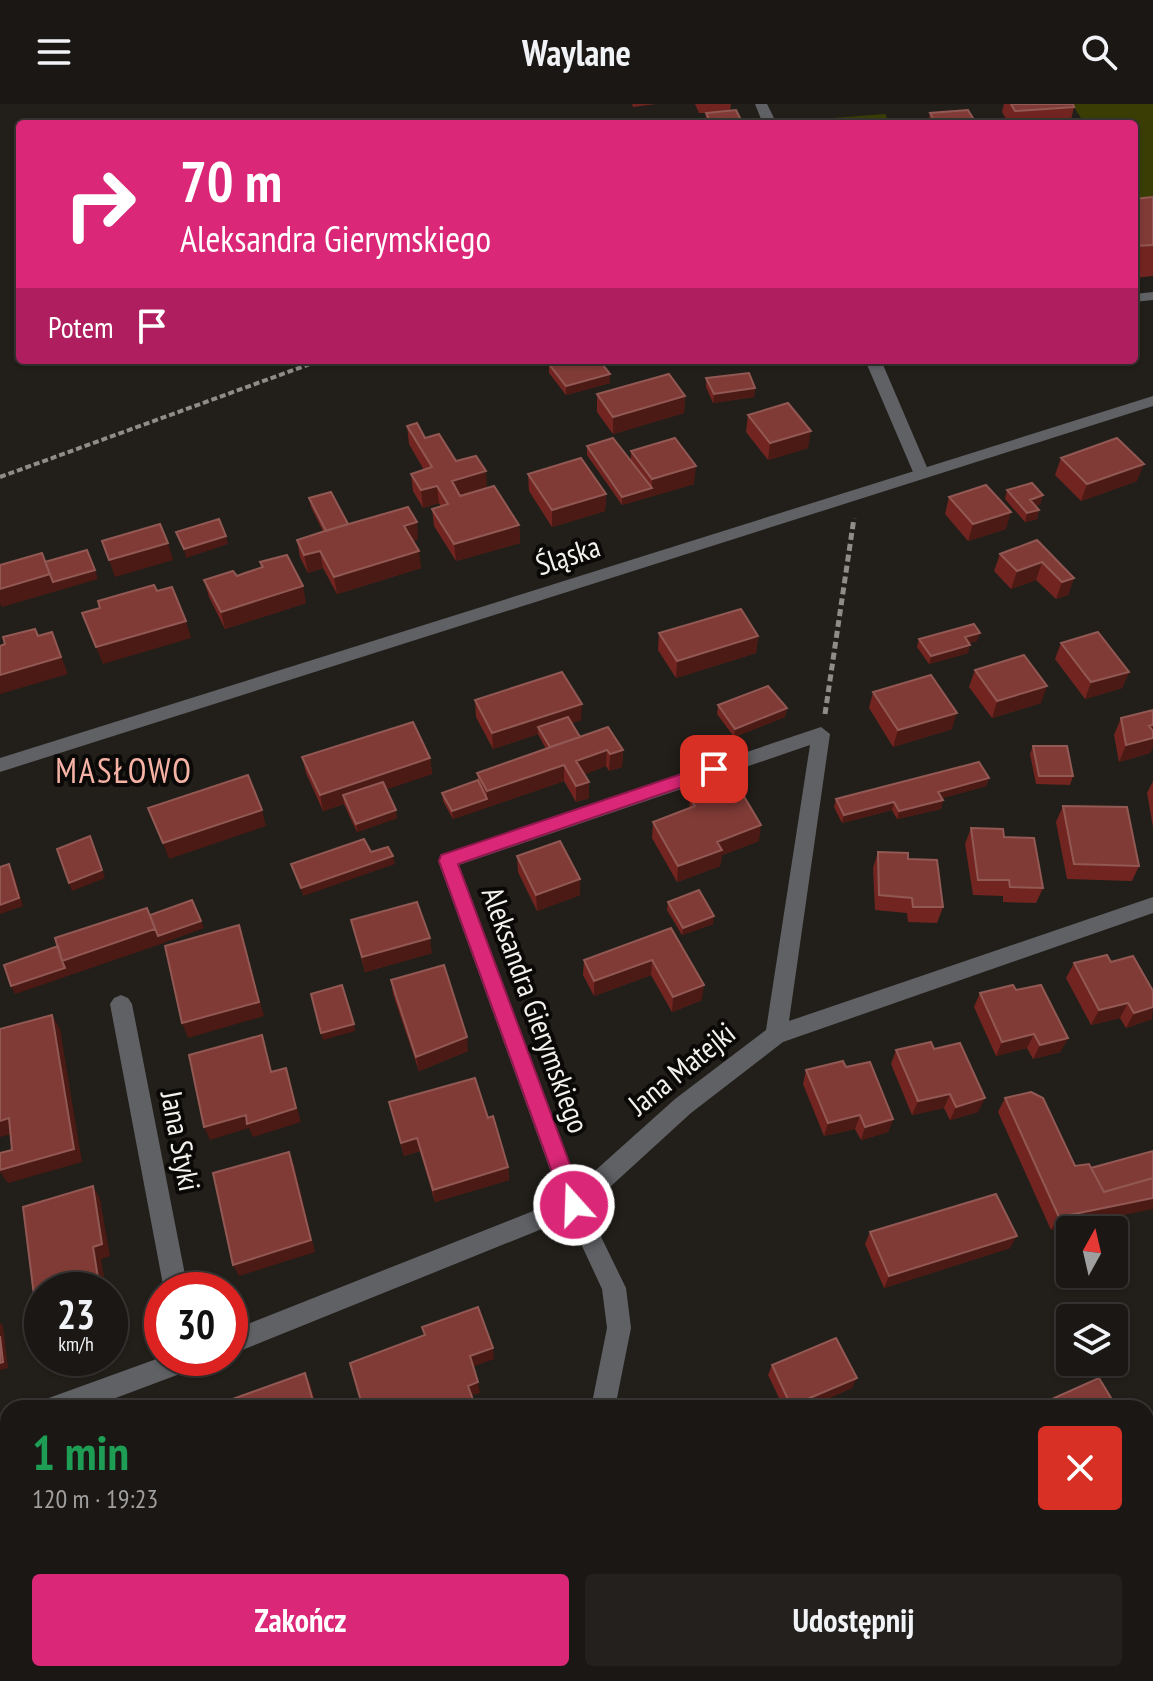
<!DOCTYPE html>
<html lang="pl">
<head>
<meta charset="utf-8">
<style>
	:root { --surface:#1a1714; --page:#23201d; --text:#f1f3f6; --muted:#9f9fa0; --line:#383634; --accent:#db2777 }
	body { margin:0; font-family:"PT Sans Narrow",sans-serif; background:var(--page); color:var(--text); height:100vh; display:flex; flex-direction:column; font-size:30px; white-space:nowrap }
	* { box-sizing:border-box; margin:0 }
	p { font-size:26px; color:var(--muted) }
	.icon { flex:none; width:44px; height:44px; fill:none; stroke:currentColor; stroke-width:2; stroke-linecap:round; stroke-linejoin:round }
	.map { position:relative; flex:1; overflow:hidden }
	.details { position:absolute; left:0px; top:1296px; width:1154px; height:282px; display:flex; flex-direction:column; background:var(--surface); border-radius:24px 24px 0 0; box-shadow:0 2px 6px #0004,0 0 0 2px var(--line) }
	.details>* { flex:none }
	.guide { position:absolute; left:16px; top:16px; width:1122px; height:244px; border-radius:8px; box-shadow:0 2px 6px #0004,0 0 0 2px var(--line); background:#db2777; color:#fff; overflow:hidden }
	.needle { width:52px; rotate:8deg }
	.controls { position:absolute; left:1056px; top:1112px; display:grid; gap:16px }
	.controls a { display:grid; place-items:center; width:72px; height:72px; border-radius:8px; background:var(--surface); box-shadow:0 2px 6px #0004,0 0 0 2px var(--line); font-size:40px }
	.speed { position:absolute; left:24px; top:1168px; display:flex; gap:16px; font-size:40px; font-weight:700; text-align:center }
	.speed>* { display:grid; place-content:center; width:104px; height:104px; border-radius:50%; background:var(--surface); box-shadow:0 2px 6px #0004,0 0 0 2px var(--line); line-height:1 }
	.speed small { font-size:20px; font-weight:400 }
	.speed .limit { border:12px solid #d22; background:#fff; color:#111 }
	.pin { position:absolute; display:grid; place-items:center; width:68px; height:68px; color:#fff; margin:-34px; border-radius:16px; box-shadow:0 4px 12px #0006 }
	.me { position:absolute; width:88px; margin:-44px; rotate:340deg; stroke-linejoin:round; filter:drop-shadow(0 0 6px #0008) }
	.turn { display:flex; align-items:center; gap:28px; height:168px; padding:0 32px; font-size:36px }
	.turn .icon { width:104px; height:104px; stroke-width:2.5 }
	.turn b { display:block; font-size:56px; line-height:68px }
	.then { display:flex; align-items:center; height:76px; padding:0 32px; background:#0003; gap:16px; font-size:30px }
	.round { display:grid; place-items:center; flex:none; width:84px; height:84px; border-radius:8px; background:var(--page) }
	.summary { display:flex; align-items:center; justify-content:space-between; height:136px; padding:0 32px }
	h1 { font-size:48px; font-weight:600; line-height:60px; color:#1e9e55 }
	.action { display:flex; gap:16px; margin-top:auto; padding:16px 32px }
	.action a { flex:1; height:92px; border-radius:8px; background:var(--accent); color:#fff; font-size:32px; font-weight:600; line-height:92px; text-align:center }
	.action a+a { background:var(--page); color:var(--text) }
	header { display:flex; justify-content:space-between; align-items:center; height:104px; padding:0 32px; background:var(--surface); font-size:36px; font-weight:600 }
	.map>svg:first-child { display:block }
</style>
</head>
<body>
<header><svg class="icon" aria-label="menu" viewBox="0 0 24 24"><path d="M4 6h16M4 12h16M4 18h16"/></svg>Waylane<svg class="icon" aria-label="search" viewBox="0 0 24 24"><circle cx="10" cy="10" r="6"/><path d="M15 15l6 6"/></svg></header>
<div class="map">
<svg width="1153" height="1577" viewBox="0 0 1153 1577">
	<rect width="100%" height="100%" fill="#221f1a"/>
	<path fill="#3a3e05" d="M1072,0h81v112l-19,1v-93h-49z
		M885,10l5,10 -108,-2z
		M1153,1460v117h-110l-3,-7h106v-107z"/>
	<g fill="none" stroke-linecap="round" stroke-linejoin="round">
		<path stroke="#908d89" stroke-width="4" stroke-dasharray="6 3" stroke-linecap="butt" d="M0,373l321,-117"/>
		<path stroke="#908d89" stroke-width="5" stroke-dasharray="7 4" stroke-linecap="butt" d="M825,610l29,-196"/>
		<path fill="#5f6164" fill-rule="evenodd" d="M1153,188v8l-19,2v-8z
			M1028,1570h24l3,7h-24z"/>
		<path fill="#5f6164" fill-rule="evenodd" d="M755,0h12l10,20h-14z
			M865,256h16l48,112 -2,4 -6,1 -8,-5z
			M821,623l9,7 -41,287 364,-124v16l-370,129 -92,71 -104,95 39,80 5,40 -16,80h-24l16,-80 -5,-39 -33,-71 -339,137v-24l331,-131 -123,-339 3,-6zM810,641l-44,285 -91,69 -97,87 -119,-321z
			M121,891l7,3 4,6 56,286h-24l-54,-286 4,-6z
			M162,1253l42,1 -3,8 -112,42h-46l3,-9z
			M8,1309v24l-8,3v-24z
			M1153,1447v26l-7,3v-26z
			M516,1570h28l-2,7h-28z
			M900,1570h40l-3,7h-40z"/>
		<path fill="#5f6164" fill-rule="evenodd" d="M1153,292v10l-1153,366v-14z"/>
	</g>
	<path fill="#722520" d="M632,0h24l-23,3z
		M695,0h36l-1,7 13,13 -38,-1 1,-10h-7z
		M1004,0h69l1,3 -4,17h-61l-7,-12z
		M930,9l45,11h-46l-1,-2z
		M1153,93v79l-19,2v-79z
		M549,260l61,10v9l-44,12 -17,-22z
		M706,274l49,10 -1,9 -41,6 -7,-16z
		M597,290l88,2 -1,17 -71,21 -16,-22z
		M748,311l60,33 -40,12 -22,-28z
		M407,322l18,12 31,23 31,27 32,37 1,18 -64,18 -22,-35 -2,-17 9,-3 -2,-3 -16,5 -10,-17 -2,-17 13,-4 -15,-26z
		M587,342l44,14v-9l63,33 -72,21 -35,-50z
		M1061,354l76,23 -56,20 -26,-26z
		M528,370l78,20 -1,17 -53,16 -23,-36z
		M1007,386l36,5 -3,9 -5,2 4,4 -2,9 -12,3 -20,-23z
		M949,393l57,32 -38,12 -23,-27z
		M309,394l39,26 70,15 -5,2 8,27 -84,26 -14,-26 -15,5 -8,-16 -3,-17 26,-9 -12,-24z
		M1037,436l37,38 -6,17 -12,4 -20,-19 -25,9 -17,-18 6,-17z
		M260,458l46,41 -81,26 -16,-32 -5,-17 33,-4 24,-8z
		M659,529l99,3 -2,17 -80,25 -18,-28z
		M919,535l58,2 -8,2 -1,10 -39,11 -12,-17z
		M1061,539l68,29 -7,16 -37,11 -30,-40z
		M975,566l66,33 -49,15 -23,-31z
		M873,588l79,37 -59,18 -24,-39z
		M475,596l106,20 -9,3 8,14 43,13 -1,17 -13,4 -3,-5 -21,8 4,24 -13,4 -12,-21 -111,38 -10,-18 -1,-8 36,-13 -1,-7 69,-24 -8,-15 -45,15 -17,-32z
		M718,601l69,3 -2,9 -51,20 -17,-23z
		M1153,606v36l-3,7 -31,9 -5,-27 7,-17z
		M1033,642l40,30 -3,9 -34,-1 -6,-30z
		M302,653l128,1 2,16 -46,15 11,29 -40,14 -13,-28 -21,7 -17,-38z
		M989,674l-3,8 -44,12 1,2 -2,9 -44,10 -5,-9 -50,13 -8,-16 2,-8z
		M1153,677v46l-6,-34z
		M690,694l69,43 -37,14 -2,11 -43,16 -25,-44 1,-16 36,-13z
		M1063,702l76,60 -7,15 -65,-2 -11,-57z
		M971,724l33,9 39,51 -7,15 -33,-1v-6l-30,-1 -8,-51z
		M878,748l65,55 -6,16 -29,-1 -1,-9 -32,-3 -2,-42z
		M517,752l63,23v16l-43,16 -19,-39z
		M668,798l45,22 -31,11 -15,-25z
		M351,816l81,33 -67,19z
		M671,824l31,72 -30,12 -21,-37 -57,21 -11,-21 1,-15z
		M1111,858l41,57 -26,9 -6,-10 -29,7 -25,-47 8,-15z
		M391,876l77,71 -49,20 -26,-77z
		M1016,886l52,48 -8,14 -27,7 -6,-11 -31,8 -22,-49 6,-14z
		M934,945l44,63 -28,8 -6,-12 -32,7 -21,-51 5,-14z
		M846,963l47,52 -5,13 -27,8 -6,-11 -31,7 -21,-52 3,-14z
		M1005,994l70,68 16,2 -40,62 -53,-118z
		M389,998l99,16 20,49 1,13 -74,22 -15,-51 -16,5z
		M870,1128l140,16 -126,40 -19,-44z
		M772,1261l80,23 -46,20h-22l-16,-33z"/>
	<path fill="#4c1a14" d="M610,270v9l-44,12v-9z
		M755,284l-1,9 -41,6 1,-9z
		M685,292l-1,17 -71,21v-17z
		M811,327l-3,17 -40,12 2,-17z
		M1144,360l-7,17 -56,20 6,-17z
		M696,362l-2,18 -72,21v-8l30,-9v-9z
		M486,367l1,17 -34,11 -1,-18z
		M437,382l2,17 -16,5 -2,-18z
		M606,390l-1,17 -53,16v-17z
		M1043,391l-3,9 -13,4 3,-8z
		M1039,406l-2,9 -12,3 2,-9z
		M1011,408l-5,17 -38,12 5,-17z
		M417,418l1,17 -12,5 -2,-18z
		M519,421l1,18 -64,18 -2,-17z
		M226,432l2,8 -42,14 -2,-9z
		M168,439l5,17 -58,17 -6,-17z
		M320,447l3,17 -15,5 -4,-18z
		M419,447l2,17 -84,26 -3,-17z
		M1042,458l-6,18 -25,9 6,-18z
		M95,466l3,9 -96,28 -2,-4v-14l50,-15z
		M1074,474l-6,17 -12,4 6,-17z
		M303,482l3,17 -81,26 -4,-17z
		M186,517l5,17 -88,26 -7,-17z
		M52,528l16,42 -68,20v-19z
		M980,529l-3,8 -14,4 2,-8z
		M758,532l-2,17 -80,25 1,-17z
		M970,541l-2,8 -39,11 2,-8z
		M1129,568l-7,16 -37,11 6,-17z
		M1047,582l-6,17 -49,15 5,-17z
		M582,600l-1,16 -39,13 -4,-6v7l-45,15 -1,-16z
		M787,604l-2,9 -51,20 1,-8z
		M957,609l-5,16 -59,18 5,-17z
		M1153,621v21l-3,7 -31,9 7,-17 23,-19z
		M607,646l-1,16 -30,12v-17z
		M623,646l-1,17 -13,4 1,-17z
		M430,654l2,16 -86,29 -3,-8 1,9 -21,7 -3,-16z
		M564,661v16l-111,38 -1,-8 35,-12v-8z
		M989,674l-3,8 -50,14 2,-8z
		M589,678v16l-13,4v-16z
		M943,696l-2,9 -44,10 2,-8z
		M894,698l-2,8 -50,13 2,-8z
		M262,706l4,16 -97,33 -6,-16z
		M396,706l1,8 -40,14 -1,-8z
		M761,721l-2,16 -37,14 -2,11 -43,16 1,-16 39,-24z
		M90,732l15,42 -33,13 -3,-8z
		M393,752l2,8 -92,32 -2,-8z
		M9,760l4,8 10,34 -23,8v-9z
		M580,775v16l-43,16 -1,-16z
		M714,812l-1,8 -31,11 1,-7z
		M201,817l3,7 -43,16 -146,50 -4,-8 51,-25 93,-32 3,7z
		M239,821l25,91 -76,22 -6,-15z
		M430,834l2,15 -67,19 -3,-15z
		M652,856l-1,15 -57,21v-15z
		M704,881l-2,15 -30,12 1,-15z
		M1128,899l-8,15 -29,7 8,-15z
		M1153,903l-1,12 -26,9 8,-15z
		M52,911l8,14 22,133 -74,21 -8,-11v-2l74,-21z
		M354,920l1,7 -32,9 -2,-7z
		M1034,930l-7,14 -31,8 6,-14z
		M467,933l1,14 -49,20 -3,-14z
		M1068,934l-8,14 -27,7 7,-14z
		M286,964l15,54 -48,15 -4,-9 -39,12 -6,-13z
		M950,990l-6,14 -32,7 6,-14z
		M985,994l-7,14 -28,8 6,-13z
		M860,1011l-5,14 -31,7 4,-13z
		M9,1014l9,14 -18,5v-16z
		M893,1015l-5,13 -27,8 4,-13z
		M417,1034l3,13 -16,5 -3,-13z
		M289,1048l5,13 21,87 -76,24 -6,-11z
		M508,1063l1,13 -74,22 -2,-12z
		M93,1082l7,13 10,57 -9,3 5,31h-6l-7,-43z
		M1153,1094v11l-102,21 8,-13z
		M1017,1132l-7,12 -126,40 5,-12z
		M0,1219l3,3 5,42 -8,2z
		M493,1244l1,11 -22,8 -2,-11z
		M305,1269l5,10 7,25h-2z
		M857,1274l-5,10 -46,20h-15v-2z
		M478,1278l2,11 -10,3 -2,-10z
		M21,1570h13l-18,7h-13z
		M110,1570h8l1,7h-8z
		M430,1570h4l-2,7h-4z"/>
	<path fill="#803b36" stroke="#925853" stroke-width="2" d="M1011,0h62l1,3 -59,4z
		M736,6l7,14h-48l16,-1 -5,-10z
		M968,6l8,13 -40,1 -6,-11z
		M1153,93v48l-19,1v-47z
		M565,256h34l11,14 -44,12 -17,-22z
		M749,269l6,15 -41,6 -8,-16z
		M669,270l16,22 -72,21 -16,-23z
		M788,299l23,28 -41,12 -22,-28z
		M417,319l8,15 14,-4 17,27 20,-5 10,15 -34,10 8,15 34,-10 25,39 -65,19 -22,-35 16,-5 -11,-18 -16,4 -10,-16 21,-7 -25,-41z
		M613,334l39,50 -30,9 -35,-51z
		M675,334l21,28 -44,13 -21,-28z
		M1117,334l27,26 -57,20 -26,-26z
		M581,354l25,36 -54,16 -24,-36z
		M1032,379l11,12 -13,5 9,10 -12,3 -20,-23z
		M986,381l25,27 -38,12 -24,-27z
		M331,388l17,32 -22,7 -17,-33z
		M408,403l9,15 -13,4 15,25 -85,26 -14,-26 -16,4 -7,-15 31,-10z
		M219,415l7,17 -42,13 -8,-17z
		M160,420l8,19 -59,17 -7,-19z
		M1037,436l37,38 -12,4 -20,-20 -25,9 -17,-17z
		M87,446l8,20 -42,12 -8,-20z
		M42,449l8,21 -50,15v-24z
		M287,451l16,31 -82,26 -17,-32 29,-9 4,5 8,-3 18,-6 -3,-5z
		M154,481l3,6 15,-4 14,34 -90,26 -14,-34 18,-5 -2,-7z
		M741,505l17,27 -81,25 -18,-28z
		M974,520l6,9 -15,4 5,8 -39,11 -12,-17z
		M35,525l3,7 14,-4 9,25 -61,18v-29l5,-2 -2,-7z
		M1098,528l31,40 -38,10 -30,-39z
		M1024,551l23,31 -50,15 -22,-31z
		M562,568l20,32 -90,29 -17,-33z
		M931,571l26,38 -59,17 -25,-38z
		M768,582l19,22 -52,21 -17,-24z
		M1153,606v15l-4,1 4,5v7l-27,7 -5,-27z
		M568,613l12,20 -30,10 -12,-20z
		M413,618l17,36 -110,37 -18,-38z
		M608,623l15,23 -13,4 -3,-4 -31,11 13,21 -13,4 -12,-21 -77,26 -10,-18z
		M1033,642h34l6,30h-34z
		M979,658l10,16 -51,14 5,8 -44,11 -5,-9 -50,13 -8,-16z
		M248,671l14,35 -99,33 -15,-35z
		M478,676l9,19 -35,12 -10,-18z
		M383,678l13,28 -40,14 -13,-29z
		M736,679l25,42 -44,17 5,8 -44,16 -25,-44 42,-16 -5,-8z
		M1063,702l64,1 12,59 -65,-2z
		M971,724l32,1 1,8 30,1 9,50 -33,-1 -1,-7h-31z
		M90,732l12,34 -33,13 -12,-34z
		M364,735l7,13 17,-5 5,9 -92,32 -10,-24z
		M560,737l20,38 -44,16 -19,-39z
		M878,748l30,1v6l29,1 6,47h-30l-1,-9 -33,-3z
		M9,760l10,34 -19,7v-38z
		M699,786l15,26 -31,12 -15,-26z
		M192,796l9,21 -43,15 -8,-21z
		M417,798l13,36 -68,19 -11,-37z
		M147,804l8,21 -93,32 -7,-23z
		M239,821l20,77 -77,21 -17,-77z
		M671,824l33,57 -31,12 -21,-37 -58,21 -10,-21z
		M58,842l4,15 3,7 -54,18 -7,-21z
		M1107,851l4,7 22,-6 20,35v16l-19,6 -6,-10 -29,7 -25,-47z
		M444,861l23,72 -51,20 -25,-77z
		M342,881l12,39 -33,9 -10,-39z
		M1013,881l3,5 25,-5 27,53 -28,7 -6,-11 -32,8 -22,-49z
		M52,911l22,134 -74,21v-17l12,-3 -3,-32 -9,3v-92z
		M262,931l9,37 15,-4 10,40 -49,16 -1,-9 -42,12 -15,-72z
		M931,938l3,7 26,-6 25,55 -29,9 -6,-13 -32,7 -22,-51z
		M843,957l3,6 24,-5 23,57 -28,8 -5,-12 -32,8 -22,-53z
		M475,974l13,40 5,-2 15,51 -75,23 -16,-52 -16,5 -12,-41z
		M1031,988l12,6 32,68 14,-2 15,28 49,-14v20l-94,19 -54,-119z
		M1153,1047v27l-49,14 -13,-24z
		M289,1048l22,88 -78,25 -20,-92z
		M93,1082l9,58 -9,3 7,43h-58v46h-3l-16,-129z
		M996,1090l21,42 -128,40 -19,-44z
		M478,1203l15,41 -23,8 8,26 -10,4 8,22h-113l-13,-45 75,-28 -3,-8z
		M0,1232l3,26 -3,1z
		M836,1234l21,40 -66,28 -19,-41z
		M305,1269l10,35h-107z
		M1099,1274l18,30h-85z
		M8,1502v68h13l-18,7h-3v-72z
		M68,1570h42l1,7h-42z
		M344,1570h86l-2,7h-86z"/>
	<path fill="#db2777" stroke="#8e194d" stroke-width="2" d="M714,659l9,6 -3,5 -262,90 127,341 -3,7 -8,3 -7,-3 -3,-7 -125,-344 2,-6z"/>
	<g text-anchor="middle" stroke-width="8" stroke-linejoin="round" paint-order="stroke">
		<g font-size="30" fill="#f4f2ee" stroke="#0b0907">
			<text transform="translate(568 452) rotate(-18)" y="10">Śląska</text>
			<text transform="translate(535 906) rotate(70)" y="10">Aleksandra Gierymskiego</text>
			<text transform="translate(682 965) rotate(-39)" y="10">Jana Matejki</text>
			<text transform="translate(180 1037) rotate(79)" y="10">Jana Styki</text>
		</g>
		<g font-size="34" letter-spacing="2" fill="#f5b2a5" stroke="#0b0907">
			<text x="124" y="679">MASŁOWO</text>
		</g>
	</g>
</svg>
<div class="controls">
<a><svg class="needle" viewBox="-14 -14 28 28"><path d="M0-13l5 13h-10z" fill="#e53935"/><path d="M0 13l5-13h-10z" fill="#9f9fa0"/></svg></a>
<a><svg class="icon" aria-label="layers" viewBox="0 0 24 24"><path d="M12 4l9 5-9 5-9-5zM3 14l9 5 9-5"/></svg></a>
</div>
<div class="speed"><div>23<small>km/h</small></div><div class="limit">30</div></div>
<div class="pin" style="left:714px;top:665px;background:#d93025"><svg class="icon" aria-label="arrive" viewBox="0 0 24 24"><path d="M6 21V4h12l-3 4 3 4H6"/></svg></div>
<svg class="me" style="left:574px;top:1101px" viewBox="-20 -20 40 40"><circle r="17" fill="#db2777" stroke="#fff" stroke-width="3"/><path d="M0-11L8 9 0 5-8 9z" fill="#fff"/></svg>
<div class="guide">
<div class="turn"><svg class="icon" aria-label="right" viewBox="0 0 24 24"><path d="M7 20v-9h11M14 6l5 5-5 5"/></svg><div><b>70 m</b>Aleksandra Gierymskiego</div></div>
<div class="then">Potem<svg class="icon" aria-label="arrive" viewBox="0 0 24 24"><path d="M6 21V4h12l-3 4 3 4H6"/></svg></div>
</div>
<section class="details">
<div class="summary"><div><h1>1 min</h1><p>120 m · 19:23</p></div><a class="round" style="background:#d93025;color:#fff"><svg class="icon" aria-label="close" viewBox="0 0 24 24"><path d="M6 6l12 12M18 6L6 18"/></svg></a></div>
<div class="action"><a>Zakończ</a><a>Udostępnij</a></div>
</section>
</div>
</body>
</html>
